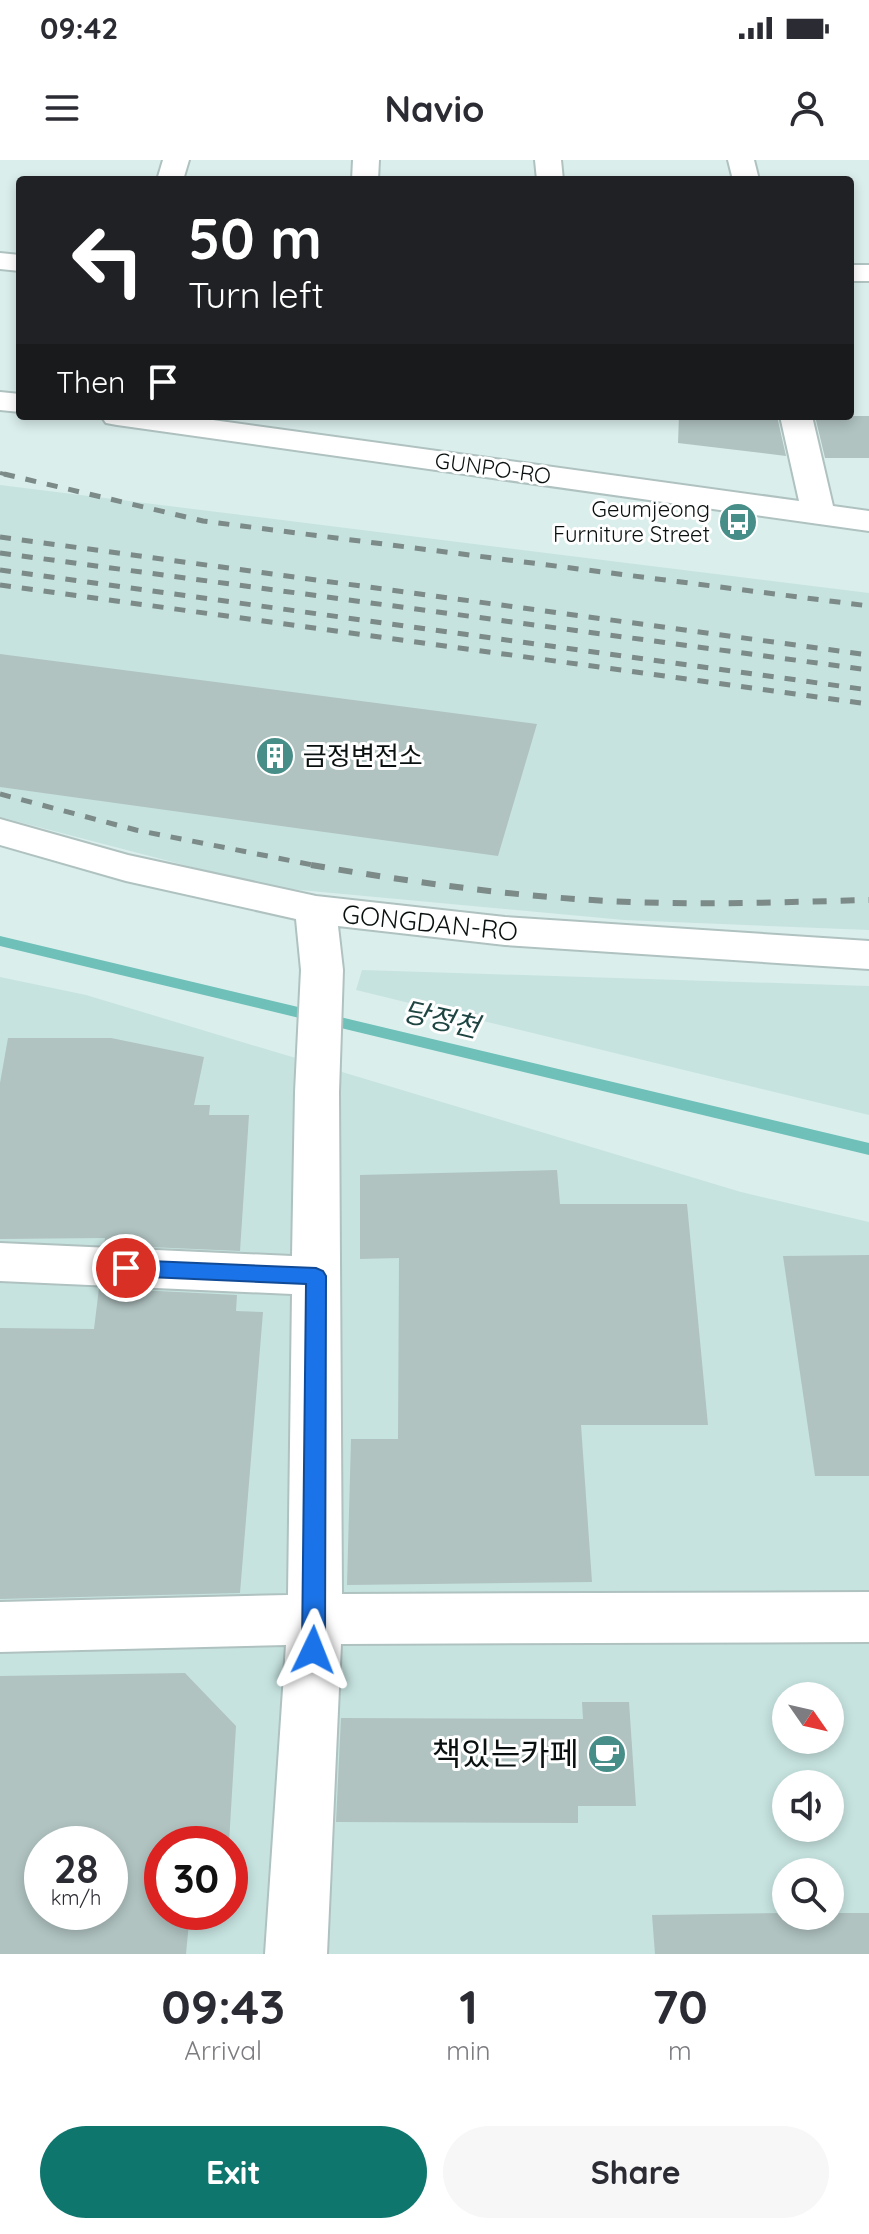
<!DOCTYPE html>
<html lang="en">
<head>
<meta charset="utf-8">
<style>
	:root { --surface:#fff; --page:#f7f7f7; --text:#2b2b33; --muted:#7c7c81; --accent:#0f766e }
	body { margin:0; font-family:Quicksand,"Noto Sans KR",sans-serif; background:var(--page); color:var(--text); height:100vh; display:flex; flex-direction:column; font-size:30px; white-space:nowrap }
	* { box-sizing:border-box; margin:0 }
	p { font-size:26px; color:var(--muted) }
	.icon { flex:none; width:44px; height:44px; fill:none; stroke:currentColor; stroke-width:2; stroke-linecap:round; stroke-linejoin:round }
	.map { position:relative; height:1794px; overflow:hidden }
	.panel { display:flex; flex-direction:column; background:var(--surface); flex:1 }
	.panel>* { flex:none }
	.guide { position:absolute; left:16px; top:16px; width:838px; height:244px; border-radius:8px; box-shadow:0 4px 12px #0003; background:#202124; color:#fff; overflow:hidden }
	.needle { width:52px; rotate:124deg }
	.controls { position:absolute; left:772px; top:1522px; display:grid; gap:16px }
	.controls a { display:grid; place-items:center; width:72px; height:72px; border-radius:50%; background:var(--surface); box-shadow:0 4px 12px #0003; font-size:40px }
	.speed { position:absolute; left:24px; top:1666px; display:flex; gap:16px; font-size:40px; font-weight:700; text-align:center }
	.speed>* { display:grid; place-content:center; width:104px; height:104px; border-radius:50%; background:var(--surface); box-shadow:0 4px 12px #0003; line-height:1 }
	.speed small { font-size:20px; font-weight:400 }
	.speed .limit { border:12px solid #d22; background:#fff; color:#111 }
	.pin { position:absolute; display:grid; place-items:center; width:68px; height:68px; color:#fff; margin:-34px; border:4px solid #fff; border-radius:50%; box-shadow:0 2px 8px #0007 }
	.me { position:absolute; width:88px; margin:-44px; rotate:2deg; stroke-linejoin:round; filter:drop-shadow(0 0 6px #0008) }
	.turn { display:flex; align-items:center; gap:28px; height:168px; padding:0 40px; font-size:36px }
	.turn .icon { width:104px; height:104px; stroke-width:2.5 }
	.turn b { display:block; font-size:56px; line-height:68px }
	.then { display:flex; align-items:center; height:76px; padding:0 40px; background:#0003; gap:16px; font-size:30px }
	.eta { display:flex; justify-content:space-evenly; align-items:center; height:136px; text-align:center }
	.eta b { font-size:48px; font-weight:700; line-height:56px }
	.primary-button { display:flex; gap:16px; margin-top:auto; padding:16px 40px }
	.primary-button a { flex:1; height:92px; border-radius:48px; background:var(--accent); color:#fff; font-size:32px; font-weight:700; line-height:92px; text-align:center }
	.primary-button a+a { background:var(--page); color:var(--text) }
	.status { display:flex; justify-content:space-between; align-items:center; height:56px; padding:0 40px; background:var(--surface); direction:ltr }
	.status svg { height:22px; fill:currentColor }
	header { display:flex; justify-content:space-between; align-items:center; height:104px; padding:0 40px; background:var(--surface); font-size:36px; font-weight:700 }
	.map>svg:first-child { display:block }
</style>
</head>
<body>
<div class="status"><b>09:42</b><svg viewBox="0 0 49 12"><path d="M0 12V9h3v3zM5 12V6h3v6zM10 12V3h3v9zM15 12V0h3v12zM26 1h20v11H26zM47 4h2v5h-2z"/></svg></div>
<header><svg class="icon" aria-label="menu" viewBox="0 0 24 24"><path d="M4 6h16M4 12h16M4 18h16"/></svg>Navio<svg class="icon" aria-label="person" viewBox="0 0 24 24"><circle cx="12" cy="8" r="4"/><path d="M4 21q1-7 8-7t8 7"/></svg></header>
<div class="map">
<svg width="869" height="1794" viewBox="0 0 869 1794">
	<rect width="100%" height="100%" fill="#daeeec"/>
	<path fill="#c6e3e0" fill-rule="evenodd" d="M0,325l869,108v337l-245,-10 -356,-33 -268,-70z
		M362,810l507,16v129l-513,-125z
		M0,817l86,18 655,197 128,30v732h-869zM786,1536h44v44h-44zM786,1624h44v44h-44zM42,1684h68v68h-68zM162,1684h68v68h-68zM786,1712h44v44h-44z"/>
	<g fill="none" stroke-linecap="round" stroke-linejoin="round">
		<path fill="#6ec0b9" fill-rule="evenodd" d="M0,776l869,207v12l-869,-209z"/>
	</g>
	<path fill="#b0c3c1" fill-rule="evenodd" d="M679,256h98l9,40 -108,-13z
		M815,256h54v42h-44z
		M0,494l537,70 -39,132 -498,-69z
		M8,878h103l93,19 -10,48h16l-1,10h40l-9,136 -136,-6 1,-7 -105,1v-156z
		M557,1010l3,34h127l21,221h-127l11,157 -245,3 4,-146h47l1,-181 -39,1v-84z
		M869,1095v221h-54l-32,-220z
		M99,1128l138,7 -1,16 27,1 -23,281 -240,6v-271l94,1z
		M185,1513l51,53 -7,117 -67,1v68h28l-4,42h-186v-278zM42,1684h68v68h-68z
		M582,1542h47l7,104h-58v17l-242,-1 5,-104 242,1z
		M786,1753v3h44v-3h39v41h-214l-3,-39z"/>
	<g fill="none" stroke-linecap="round" stroke-linejoin="round">
		<defs>
			<path id="minor" d="M163,0h26l-6,20h-26z
				M353,0h26l-1,20h-26z
				M535,0h26l2,20h-26z
				M728,0h26l5,20h-26z
				M0,93l20,2v16l-20,-2z
				M850,105h19v16h-19z
				M0,232l20,2v18l-20,-2z
				M101,256h83l615,85 -19,-85h32l21,90 36,5v20l-752,-106 -11,-2z
				M0,659l128,36 188,41 189,21 364,24v28l-364,-24 -167,-19 5,44 -4,122 3,502 527,-2v50l-528,2 -14,310h-62l21,-309 -286,7v-50l288,-7 4,-301 -292,-13v-38l292,13 3,-164 6,-122 -5,-51 -170,-38 -126,-36z"/>
		</defs>
		<use href="#minor" stroke="#afc2c0" stroke-width="4"/>
		<use href="#minor" fill="#fff" fill-rule="evenodd"/>
		<path stroke="#7c8a88" stroke-width="4" stroke-dasharray="9 9" stroke-linecap="butt" d="M0,313l12,3"/>
		<path stroke="#7c8a88" stroke-width="5" stroke-dasharray="11 11" stroke-linecap="butt" d="M4,314l199,47 666,85
			M0,377l869,118
			M0,393l869,117
			M0,410l869,120
			M0,425l869,119
			M0,634l136,36 187,37"/>
		<path stroke="#7c8a88" stroke-width="6" stroke-dasharray="14 14" stroke-linecap="butt" d="M311,705c106,18 213,33 320,37 80,3 159,0 238,-2"/>
	</g>
	<path fill="#1a73e8" stroke="#114b97" stroke-width="2" d="M126,1100l190,8 7,3 3,5 -1,374 -4,7 -8,3 -8,-3 -3,-7 4,-366 -180,-8 -7,-2 -3,-6 3,-6z"/>
	<defs>
		<symbol id="bus-disc" viewBox="-11 -11 22 22"><circle r="9.5" fill="#478e88" stroke="#fff"/><path d="M-5-6H5V4H4V6H2V4H-2V6H-4V4H-5ZM-3.5-4V0h7V-4ZM-3.5 1.2v1.5H-2V1.2ZM2 1.2v1.5H3.5V1.2Z" fill="#fff"/></symbol>
		<symbol id="building-disc" viewBox="-11 -11 22 22"><circle r="9.5" fill="#478e88" stroke="#fff"/><path d="M-4-6H4V6H1V3H-1V6H-4ZM-2.5-4.3h1.7v1.8h-1.7ZM.8-4.3h1.7v1.8H.8ZM-2.5-1h1.7V.8h-1.7ZM.8-1h1.7V.8H.8Z" fill="#fff"/></symbol>
		<symbol id="cafe-disc" viewBox="-11 -11 22 22"><circle r="9.5" fill="#478e88" stroke="#fff"/><path d="M-5.5-4.5H6V0H3Q3 3.5 0 3.5H-2.5Q-5.5 3.5-5.5 0ZM3-3.2v2h1.7v-2ZM-6 4.5H4V6H-6Z" fill="#fff"/></symbol>
	</defs>
	<g fill-rule="evenodd">
		<use href="#bus-disc" x="716" y="340" width="44" height="44"/>
		<use href="#building-disc" x="253" y="574" width="44" height="44"/>
		<use href="#cafe-disc" x="585" y="1572" width="44" height="44"/>
	</g>
	<g text-anchor="middle" stroke-width="6" stroke-linejoin="round" paint-order="stroke">
		<g font-size="22" fill="#09100f" stroke="#fff">
			<text transform="translate(493 308) rotate(8)" y="8">GUNPO-RO</text>
		</g>
		<g font-size="22" fill="#09100f" stroke="#fff" text-anchor="end">
			<text x="710" y="357">Geumjeong<tspan x="710" dy="25">Furniture Street</tspan></text>
		</g>
		<g font-size="26" fill="#09100f" stroke="#fff" text-anchor="start">
			<text x="303" y="605">금정변전소</text>
		</g>
		<g font-size="26" fill="#09100f" stroke="#fff">
			<text transform="translate(430 763) rotate(6)" y="9">GONGDAN-RO</text>
		</g>
		<g font-size="28" font-style="italic" fill="#1e4542" stroke="#fff">
			<text transform="translate(441 859) rotate(13)" y="10">당정천</text>
		</g>
		<g font-size="32" fill="#09100f" stroke="#fff" text-anchor="end">
			<text x="579" y="1605">책있는카페</text>
		</g>
	</g>
</svg>
<div class="controls">
<a><svg class="needle" viewBox="-14 -14 28 28"><path d="M0-13l5 13h-10z" fill="#e53935"/><path d="M0 13l5-13h-10z" fill="#7c7c81"/></svg></a>
<a><svg class="icon" aria-label="sound" viewBox="0 0 24 24"><path d="M4 9h4l5-4v14l-5-4H4zM17 9q2 3 0 6"/></svg></a>
<a><svg class="icon" aria-label="search" viewBox="0 0 24 24"><circle cx="10" cy="10" r="6"/><path d="M15 15l6 6"/></svg></a>
</div>
<div class="speed"><div>28<small>km/h</small></div><div class="limit">30</div></div>
<div class="pin" style="left:126px;top:1108px;background:#d93025"><svg class="icon" aria-label="arrive" viewBox="0 0 24 24"><path d="M6 21V4h12l-3 4 3 4H6"/></svg></div>
<svg class="me" style="left:313px;top:1490px" viewBox="-20 -20 40 40"><path d="M0-17L14 15 0 8-14 15z" fill="#1a73e8" stroke="#fff" stroke-width="4"/></svg>
<div class="guide">
<div class="turn"><svg class="icon" aria-label="left" viewBox="0 0 24 24"><path d="M17 20v-9H6M10 6l-5 5 5 5"/></svg><div><b>50 m</b>Turn left</div></div>
<div class="then">Then<svg class="icon" aria-label="arrive" viewBox="0 0 24 24"><path d="M6 21V4h12l-3 4 3 4H6"/></svg></div>
</div>
</div>
<section class="panel">
<div class="eta">
<div><b>09:43</b><p>Arrival</p></div>
<div><b>1</b><p>min</p></div>
<div><b>70</b><p>m</p></div>
</div>
<div class="primary-button"><a>Exit</a><a>Share</a></div>
</section>
</body>
</html>
